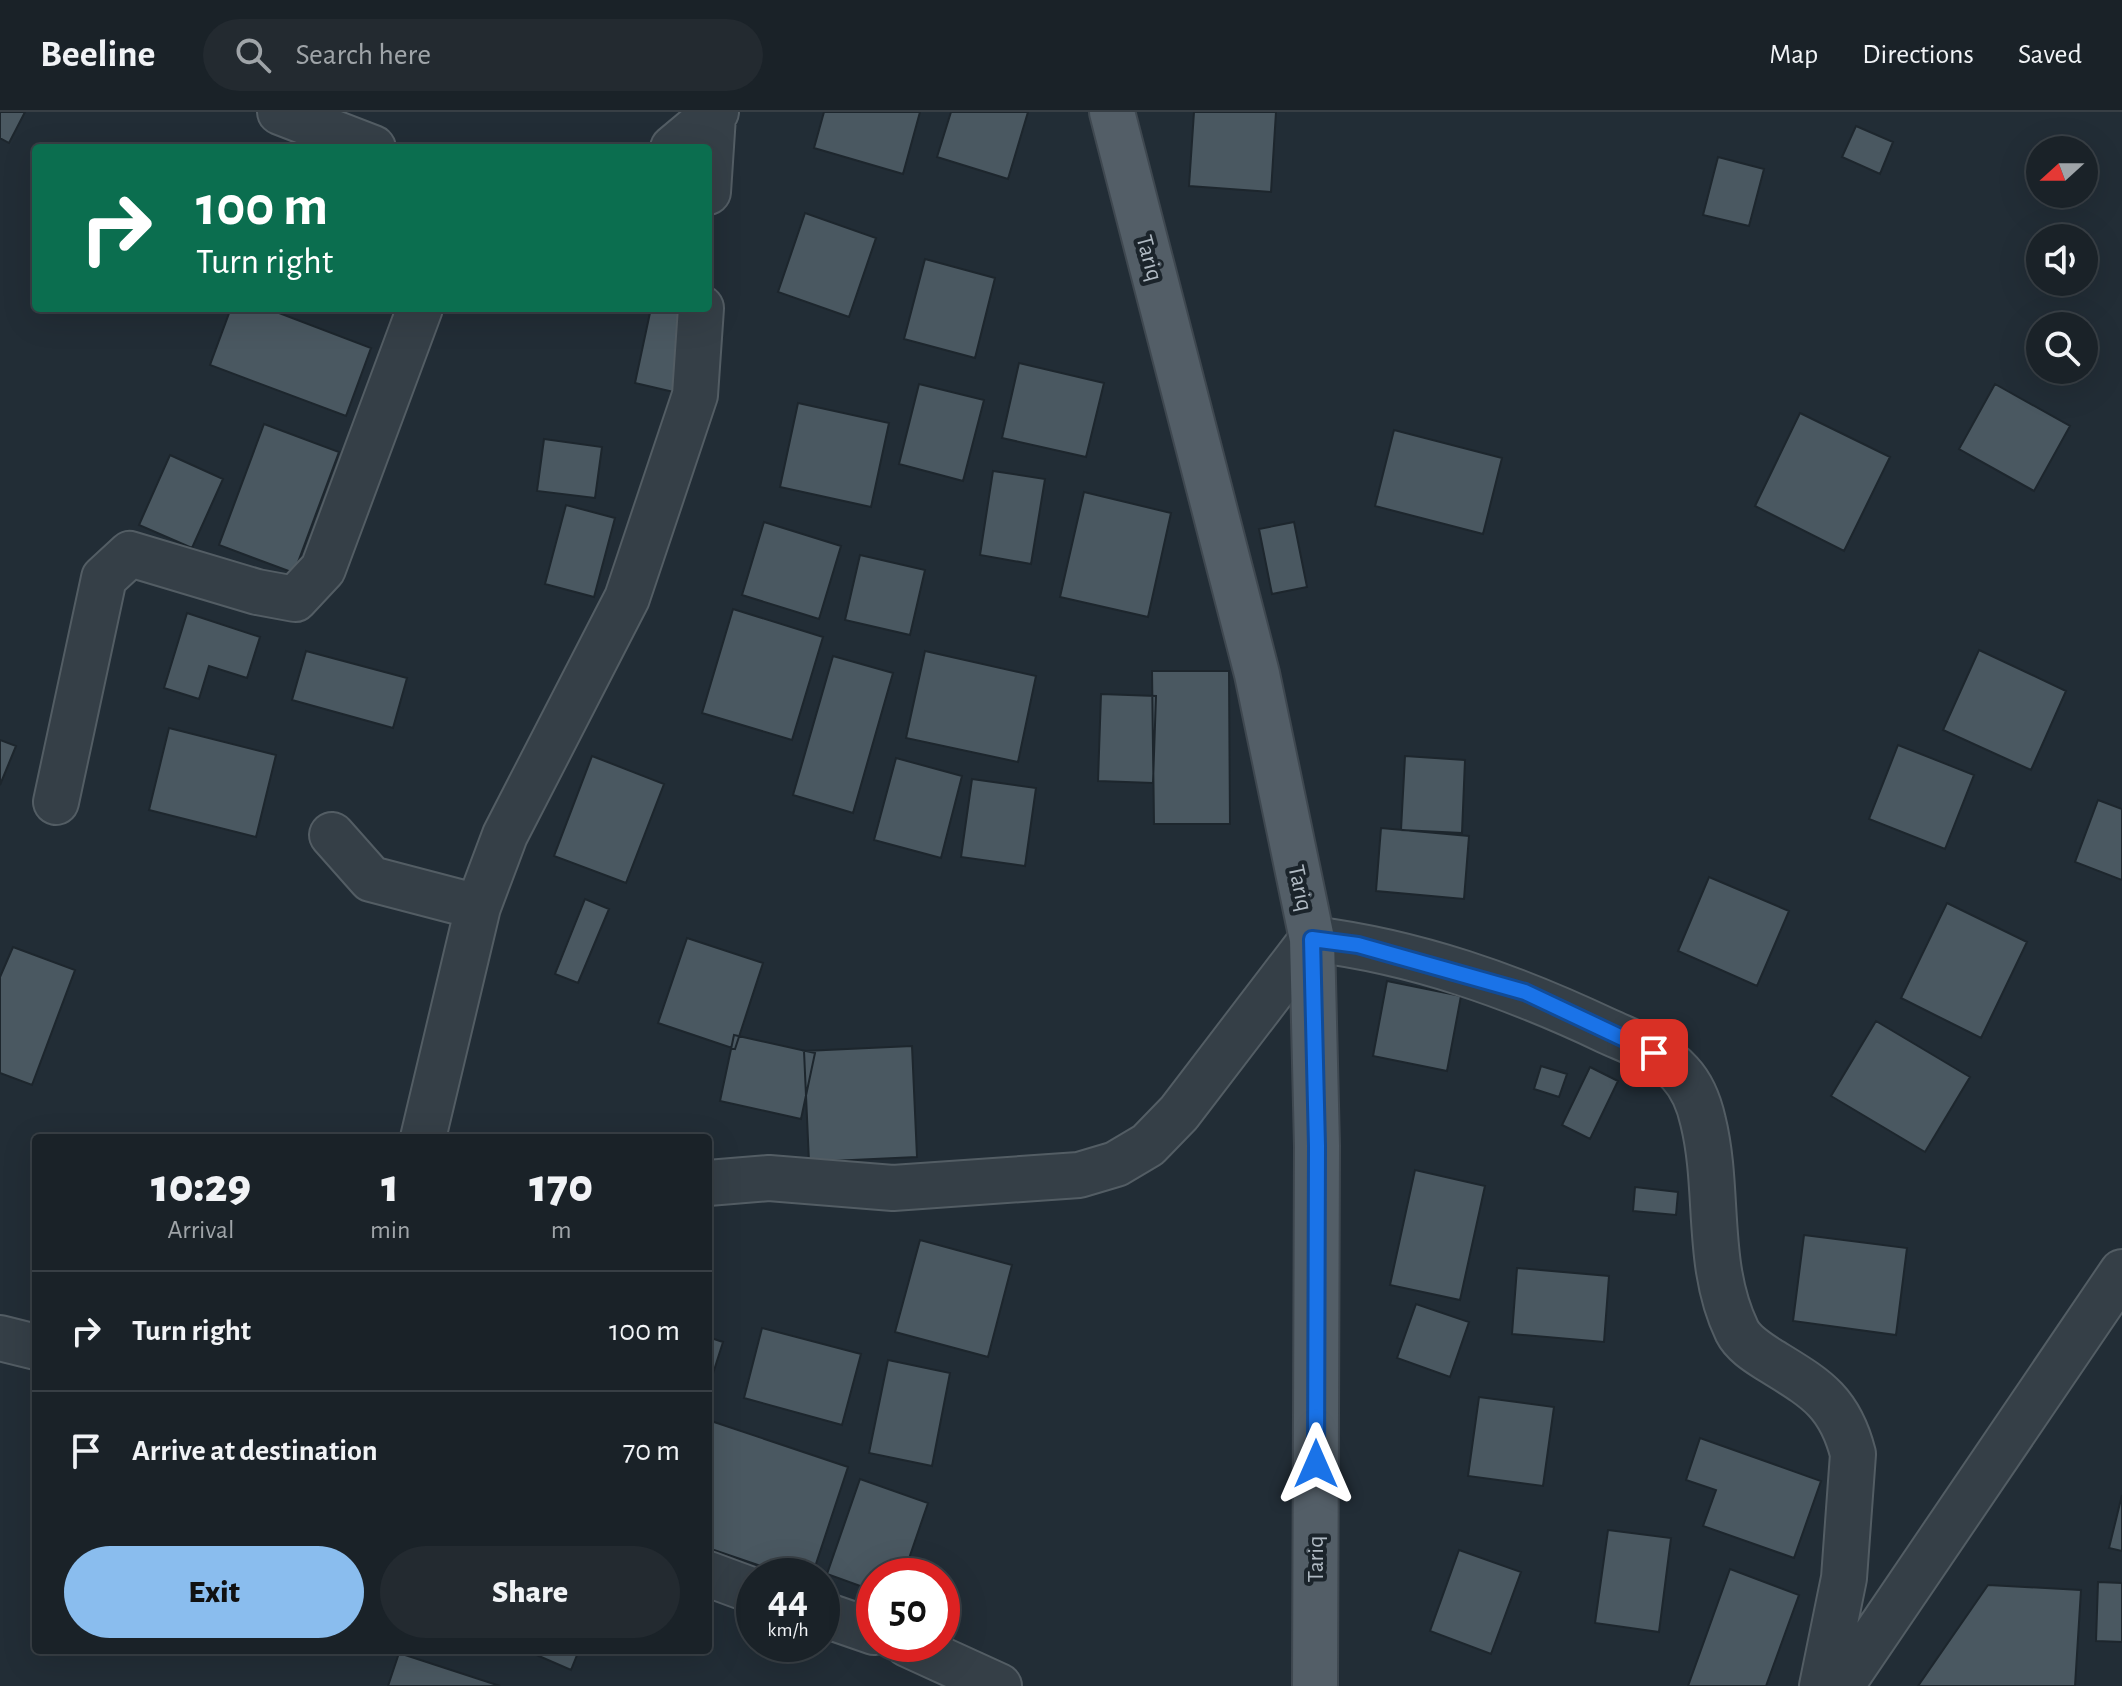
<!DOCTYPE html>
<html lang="en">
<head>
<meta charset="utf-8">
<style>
	:root { --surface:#1a2228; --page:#232a30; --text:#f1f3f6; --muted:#9fa4a8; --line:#383f45; --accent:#8abdee }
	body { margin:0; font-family:"Alegreya Sans",sans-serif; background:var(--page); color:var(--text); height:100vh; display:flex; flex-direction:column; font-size:30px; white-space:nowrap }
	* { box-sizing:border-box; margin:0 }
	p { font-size:26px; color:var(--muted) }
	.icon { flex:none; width:44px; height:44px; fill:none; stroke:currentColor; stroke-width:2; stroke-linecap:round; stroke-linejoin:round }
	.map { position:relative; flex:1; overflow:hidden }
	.drawer { position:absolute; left:32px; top:1022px; width:680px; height:520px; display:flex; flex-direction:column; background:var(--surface); border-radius:8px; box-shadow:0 8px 32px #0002,0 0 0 2px var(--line) }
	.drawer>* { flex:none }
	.banner { position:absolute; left:32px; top:32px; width:680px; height:168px; border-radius:8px; box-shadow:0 8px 32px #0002,0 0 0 2px var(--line); background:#0b6e4f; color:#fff; overflow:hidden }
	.needle { width:52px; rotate:249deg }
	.fabs { position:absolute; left:2026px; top:24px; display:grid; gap:16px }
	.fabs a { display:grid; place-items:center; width:72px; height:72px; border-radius:50%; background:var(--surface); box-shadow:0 8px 32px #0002,0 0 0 2px var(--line); font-size:40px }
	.speed { position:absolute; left:736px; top:1446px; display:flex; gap:16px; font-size:40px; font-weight:700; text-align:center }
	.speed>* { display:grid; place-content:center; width:104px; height:104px; border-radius:50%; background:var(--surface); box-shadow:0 8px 32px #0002,0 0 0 2px var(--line); line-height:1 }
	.speed small { font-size:20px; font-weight:400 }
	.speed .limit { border:12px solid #d22; background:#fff; color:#111 }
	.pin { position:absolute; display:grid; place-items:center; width:68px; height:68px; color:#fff; margin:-34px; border-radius:16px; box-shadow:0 4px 12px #0006 }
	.me { position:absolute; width:88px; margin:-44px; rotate:0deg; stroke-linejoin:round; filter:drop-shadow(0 0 6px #0008) }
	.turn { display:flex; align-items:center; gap:28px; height:168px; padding:0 32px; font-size:36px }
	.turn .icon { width:104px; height:104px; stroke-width:2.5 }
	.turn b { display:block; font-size:56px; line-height:68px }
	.eta { display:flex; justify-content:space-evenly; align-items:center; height:136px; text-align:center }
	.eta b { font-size:48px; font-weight:800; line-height:56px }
	.cta { display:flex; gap:16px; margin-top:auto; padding:16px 32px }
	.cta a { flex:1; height:92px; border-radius:48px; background:var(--accent); color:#111; font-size:32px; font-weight:800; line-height:92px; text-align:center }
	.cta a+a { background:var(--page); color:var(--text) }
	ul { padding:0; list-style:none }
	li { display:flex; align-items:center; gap:24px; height:120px; padding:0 32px; border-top:2px solid var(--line) }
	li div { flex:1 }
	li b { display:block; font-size:30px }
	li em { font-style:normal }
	header { display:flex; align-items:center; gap:48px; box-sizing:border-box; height:112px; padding:0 40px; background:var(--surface); border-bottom:2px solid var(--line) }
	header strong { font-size:38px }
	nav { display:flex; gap:44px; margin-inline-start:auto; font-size:28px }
	.search { width:560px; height:72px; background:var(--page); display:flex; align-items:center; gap:20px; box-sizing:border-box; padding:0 28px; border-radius:44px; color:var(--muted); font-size:30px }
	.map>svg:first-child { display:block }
</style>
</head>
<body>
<header>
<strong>Beeline</strong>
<div class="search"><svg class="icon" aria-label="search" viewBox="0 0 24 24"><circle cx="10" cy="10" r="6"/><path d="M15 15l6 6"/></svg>Search here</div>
<nav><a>Map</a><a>Directions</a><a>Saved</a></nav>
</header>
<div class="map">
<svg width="2122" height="1574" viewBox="0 0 2122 1574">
	<rect width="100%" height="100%" fill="#222d36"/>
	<path fill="#4a5861" stroke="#1d262d" stroke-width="2" d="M0,0h25l-16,31 -9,-5z
		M824,0h96l-17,62 -89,-26z
		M951,0h77l-20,67 -71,-22z
		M1194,0h82l-5,80 -82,-6z
		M1856,14l37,16 -13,32 -38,-17z
		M1718,45l46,12 -15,57 -46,-11z
		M805,101l71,25 -27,79 -71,-25z
		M925,147l70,19 -20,80 -71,-19z
		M231,196h35l105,40 -25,68 -136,-51z
		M651,196h32l-5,85 -43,-10z
		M1019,251l85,20 -18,74 -84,-19z
		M919,272l65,16 -21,81 -64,-17z
		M1995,272l75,42 -36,65 -75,-42z
		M798,291l91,20 -18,84 -91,-20z
		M1800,301l90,44 -46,94 -89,-45z
		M264,312l75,28 -45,121 -75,-28z
		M1394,318l108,28 -19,76 -108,-28z
		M544,327l58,8 -7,51 -58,-7z
		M170,343l53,24 -31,69 -53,-23z
		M993,359l52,8 -14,85 -51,-9z
		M1084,380l87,21 -23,104 -88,-20z
		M566,393l49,13 -21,79 -49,-13z
		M764,410l77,24 -22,73 -77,-24z
		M1294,410l13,65 -35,7 -13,-65z
		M860,443l65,15 -15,65 -65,-15z
		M733,497l90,28 -31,103 -90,-27z
		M187,501l73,24 -13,41 -38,-12 -10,33 -35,-11z
		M1979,538l87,41 -35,79 -88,-40z
		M306,539l101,27 -14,50 -101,-28z
		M925,539l111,25 -18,86 -112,-24z
		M833,544l60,17 -40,140 -60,-18z
		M1152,559h77l1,153h-76z
		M1101,582l55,2 -3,87 -55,-2z
		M169,616l107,27 -20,82 -107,-27z
		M0,628l16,6 -16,39z
		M1898,633l76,30 -29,74 -76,-30z
		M592,644l72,28 -38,99 -72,-27z
		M1405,644l60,4 -3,73 -61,-3z
		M896,646l66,18 -21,82 -67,-18z
		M972,667l64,9 -11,78 -64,-9z
		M2098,688l24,9v71l-47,-18z
		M1381,716l88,8 -5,63 -88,-8z
		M1709,765l80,34 -32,75 -79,-35z
		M585,787l24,10 -31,74 -23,-9z
		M1947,791l80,39 -46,96 -80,-40z
		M687,826l76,25 -28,86 -77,-26z
		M13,835l62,23 -43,115 -32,-12v-96z
		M1387,869l74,15 -14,75 -74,-15z
		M1876,909l94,56 -45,75 -94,-56z
		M734,923l81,18 -14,66 -81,-18z
		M912,934l5,111 -108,5 -5,-111z
		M1541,954l26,8 -8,23 -25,-8z
		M1590,955l28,14 -28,58 -28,-14z
		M1415,1058l70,16 -25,114 -70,-15z
		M1635,1075l43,5 -2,23 -43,-4z
		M1804,1123l103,13 -11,87 -103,-14z
		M920,1128l92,25 -24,92 -93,-25z
		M1517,1156l92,8 -5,66 -92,-8z
		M1416,1192l53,18 -19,55 -53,-19z
		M762,1216l99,26 -19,71 -98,-27z
		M708,1225l15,5 -14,44h-1z
		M888,1248l62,13 -18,93 -63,-13z
		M1479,1285l75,10 -11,79 -75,-10z
		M708,1308l140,47 -36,109h-22l-82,-28z
		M1700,1326l121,43 -27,77 -91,-32 13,-36 -30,-10z
		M860,1367l68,24 -25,73h-29v15l-47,-17z
		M2122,1383v56l-13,-3z
		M1608,1418l63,8 -12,94 -64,-9z
		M1459,1438l62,22 -30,82 -61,-23z
		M1730,1457l69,26 -33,91h-78z
		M2098,1470l24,1v59l-26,-1z
		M1988,1473l93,5 -6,96h-157z
		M525,1538h54l-8,20z
		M399,1541l101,33h-112z"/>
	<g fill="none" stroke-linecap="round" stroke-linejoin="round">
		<defs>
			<path id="minor" d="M280,0l93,36
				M673,36l43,-36
				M708,80l5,-76
				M56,690l48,-224 26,-24 127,38 38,7 28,-30 97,-261
				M332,723l39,44 107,28 27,-72 122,-237 68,-203 6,-87
				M423,1026l55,-231
				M708,1071l61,-5 124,10 186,-13 37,-11 32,-19 31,-32 133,-174c104,13 200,47 295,92 24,11 54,21 73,42 13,14 19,30 23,48 17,69 2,144 34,210 6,12 20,21 31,28 45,28 71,40 85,95l-9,124 -22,108
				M0,1226l36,9
				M708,1462l46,17
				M822,1502l52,18
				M907,1532l92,42
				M1841,1574l281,-414"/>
			<path id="major" d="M1112,0l145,562 55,265 5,207 -2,540"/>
		</defs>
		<use href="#minor" stroke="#535d64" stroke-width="48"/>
		<use href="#major" stroke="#3f4850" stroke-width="48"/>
		<use href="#minor" stroke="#353f47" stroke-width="44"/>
		<use href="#major" stroke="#535e67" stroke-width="44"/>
	</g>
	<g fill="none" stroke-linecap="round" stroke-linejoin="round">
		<defs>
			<path id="route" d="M1316,1352l1,-318 -5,-207 46,6 167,47 129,61"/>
		</defs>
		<use href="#route" stroke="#114b97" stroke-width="20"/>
		<use href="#route" stroke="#1a73e8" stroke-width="14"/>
	</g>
	<g text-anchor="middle" stroke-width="8" stroke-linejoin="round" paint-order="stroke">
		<g font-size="24" fill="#b0bac3" stroke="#1b242b">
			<text transform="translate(1150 146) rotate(75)" y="8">Tariq</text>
			<text transform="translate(1301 776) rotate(78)" y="8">Tariq</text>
			<text transform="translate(1315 1447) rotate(-90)" y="8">Tariq</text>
		</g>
	</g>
</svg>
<div class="fabs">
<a><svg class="needle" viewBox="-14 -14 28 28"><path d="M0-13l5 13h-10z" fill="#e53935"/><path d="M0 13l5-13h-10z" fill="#9fa4a8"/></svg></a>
<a><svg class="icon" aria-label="sound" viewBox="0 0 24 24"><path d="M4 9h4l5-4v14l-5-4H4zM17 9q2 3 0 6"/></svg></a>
<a><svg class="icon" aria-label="search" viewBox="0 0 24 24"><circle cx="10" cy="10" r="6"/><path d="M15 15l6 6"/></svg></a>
</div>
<div class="speed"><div>44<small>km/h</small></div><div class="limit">50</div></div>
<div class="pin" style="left:1654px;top:941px;background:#d93025"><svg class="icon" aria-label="arrive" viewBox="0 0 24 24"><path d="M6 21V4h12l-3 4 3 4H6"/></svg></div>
<svg class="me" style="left:1316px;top:1352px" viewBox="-20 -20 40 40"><path d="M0-17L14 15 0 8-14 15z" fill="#1a73e8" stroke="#fff" stroke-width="4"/></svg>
<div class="banner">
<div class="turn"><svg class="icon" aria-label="right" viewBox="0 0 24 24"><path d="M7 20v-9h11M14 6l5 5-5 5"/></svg><div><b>100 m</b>Turn right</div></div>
</div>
<section class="drawer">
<div class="eta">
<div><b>10:29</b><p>Arrival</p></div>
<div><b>1</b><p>min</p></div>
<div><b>170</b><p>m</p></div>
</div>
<ul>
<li><svg class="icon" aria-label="right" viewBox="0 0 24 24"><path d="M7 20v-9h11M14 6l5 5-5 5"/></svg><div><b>Turn right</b></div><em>100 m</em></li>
<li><svg class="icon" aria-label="arrive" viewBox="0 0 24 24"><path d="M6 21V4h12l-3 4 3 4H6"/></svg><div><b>Arrive at destination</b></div><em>70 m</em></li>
</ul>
<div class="cta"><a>Exit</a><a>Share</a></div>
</section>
</div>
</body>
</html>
